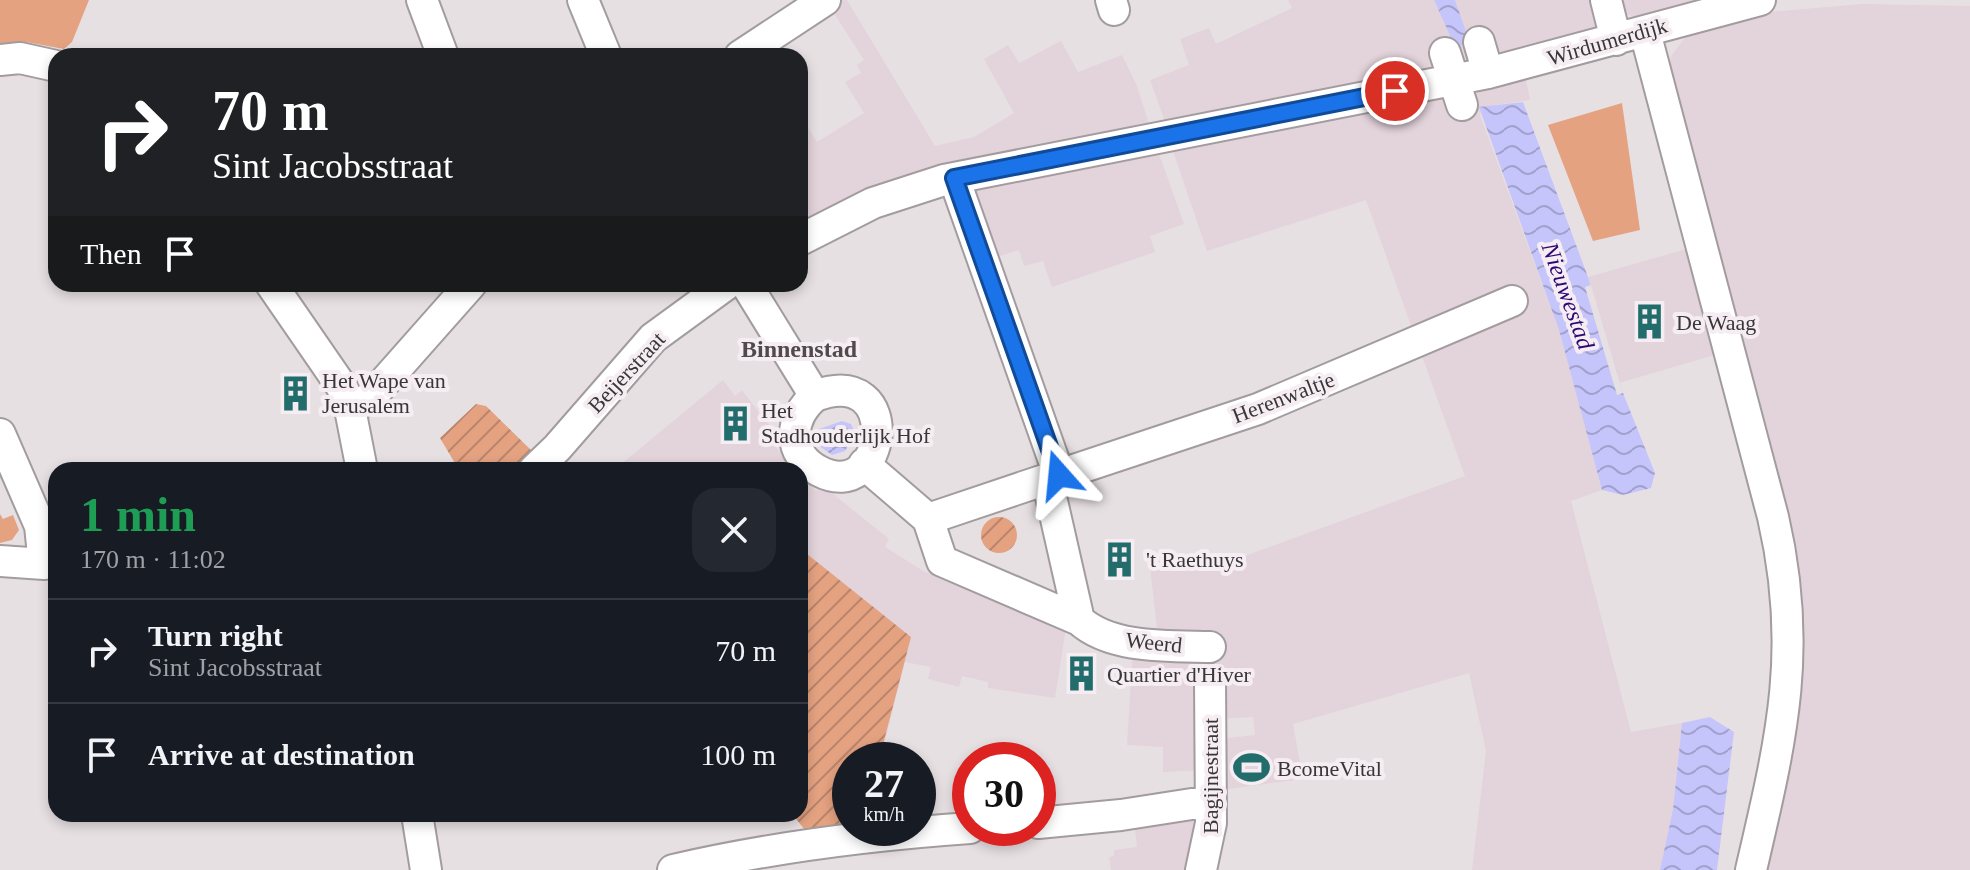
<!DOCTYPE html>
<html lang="en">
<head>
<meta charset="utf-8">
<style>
	:root { --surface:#171b24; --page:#242831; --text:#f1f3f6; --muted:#9ea1a6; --line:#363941 }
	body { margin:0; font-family:Georgia,serif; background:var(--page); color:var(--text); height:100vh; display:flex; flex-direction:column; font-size:30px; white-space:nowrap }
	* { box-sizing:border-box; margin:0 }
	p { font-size:26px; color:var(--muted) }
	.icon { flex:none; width:44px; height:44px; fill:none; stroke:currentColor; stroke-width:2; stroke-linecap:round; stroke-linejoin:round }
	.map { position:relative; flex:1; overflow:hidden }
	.panel { position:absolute; left:48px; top:462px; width:760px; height:360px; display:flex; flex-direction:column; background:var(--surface); border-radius:24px; box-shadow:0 4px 12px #0003 }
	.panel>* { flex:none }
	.hud { position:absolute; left:48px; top:48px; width:760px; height:244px; border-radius:24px; box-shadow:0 4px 12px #0003; background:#202124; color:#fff; overflow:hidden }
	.speed { position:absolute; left:832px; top:742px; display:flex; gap:16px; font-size:40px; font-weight:700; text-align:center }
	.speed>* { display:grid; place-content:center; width:104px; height:104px; border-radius:50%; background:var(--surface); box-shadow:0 4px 12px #0003; line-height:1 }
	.speed small { font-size:20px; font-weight:400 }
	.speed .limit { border:12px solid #d22; background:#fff; color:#111 }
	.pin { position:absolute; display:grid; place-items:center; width:68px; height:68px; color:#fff; margin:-34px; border:4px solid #fff; border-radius:50%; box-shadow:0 2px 8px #0007 }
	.me { position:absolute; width:88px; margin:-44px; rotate:342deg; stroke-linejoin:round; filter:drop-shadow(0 0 6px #0008) }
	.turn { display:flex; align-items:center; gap:28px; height:168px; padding:0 32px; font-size:36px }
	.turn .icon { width:104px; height:104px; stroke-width:2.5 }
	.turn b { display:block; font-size:56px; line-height:68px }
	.then { display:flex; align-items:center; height:76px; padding:0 32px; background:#0003; gap:16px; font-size:30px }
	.round { display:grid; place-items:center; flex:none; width:84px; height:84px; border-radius:24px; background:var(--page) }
	.headline { display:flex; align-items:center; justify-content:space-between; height:136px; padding:0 32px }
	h1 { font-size:48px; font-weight:800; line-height:60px; color:#1e9e55 }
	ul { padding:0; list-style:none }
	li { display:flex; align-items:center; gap:24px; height:104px; padding:0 32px; border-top:2px solid var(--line) }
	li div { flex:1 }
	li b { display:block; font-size:30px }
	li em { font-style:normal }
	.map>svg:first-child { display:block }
</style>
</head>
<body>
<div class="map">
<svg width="1970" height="870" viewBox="0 0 1970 870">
	<defs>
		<pattern id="garden-furrows" width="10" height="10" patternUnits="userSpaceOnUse" patternTransform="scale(2)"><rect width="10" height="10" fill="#e4a281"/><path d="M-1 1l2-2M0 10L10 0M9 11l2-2" fill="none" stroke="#ba856b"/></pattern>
		<pattern id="water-waves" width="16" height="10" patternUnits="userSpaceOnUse" patternTransform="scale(2)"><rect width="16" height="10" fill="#c5c5fc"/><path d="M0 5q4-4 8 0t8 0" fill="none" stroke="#a1a1cd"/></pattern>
	</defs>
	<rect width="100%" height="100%" fill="#e7e0e3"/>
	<path fill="#e3d3db" d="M842,0h5l88,146 39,-9 40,-24 -30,-54 24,-14 11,18 42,-22 17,31 44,-17 15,31 14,44 -351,99v-114l17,27 47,-29 -19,-31 16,-9 -4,-8 7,-5 -34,-53z
		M1288,0h146l21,47 15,-3 -15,-44h141l2,23 -6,9 -11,6 -414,89 -17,-47 39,-15 -9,-26 29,-11 7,16 76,-36z
		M1616,0h93l-70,19 -17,-7z
		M1862,4l108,2v864h-206l37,-180 2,-53 -5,-63 -129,-507 2,-11 17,-22 58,-20z
		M1525,75l5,25 -49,7 -1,8 79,215 43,160 -31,11 60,231 51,-9 -9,86 -13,61h-188l14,-119 -17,-78 -176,51 10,55 -83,11 -1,-51 36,-4 -2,-18 -35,2 -1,-55 -12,2 -1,104 -41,2v-25l-36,-2 7,-118 23,1 -7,-61 57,-8 2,10 256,-93 -99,-276 -159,51 -36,-106z
		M1157,148l27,76 -34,12 5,16 -103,35 -9,-26 -19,5 -5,-16 -28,9 -24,-74z
		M1690,248l28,106 -99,29 -31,-106z
		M723,380l12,16 7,-6 36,47 -7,5 26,28h-183z
		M800,474l16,17 6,-6 67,54 -4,8 40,25 141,56 -11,70 -67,-10v-6l-26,-6 -3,11 -31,-8 3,-12 -26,-5 -25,98h-30v68l-44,3 -14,-17h8z
		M1203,810l-12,60h-80l-2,-13 5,-1v-6l23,-3 -3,-26z"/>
	<path fill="#e4a281" d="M0,0h89l-17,42 -8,7 -38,-7 -26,3z
		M1622,103l18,127 -47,11 -45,-116z
		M0,514l3,5 10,-4 6,15 -7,10 -12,3z"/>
	<path fill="url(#garden-furrows)" d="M476,404l10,2 48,47 -21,17h-54l-19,-32z
		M981 535a18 18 0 1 1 36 0a18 18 0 1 1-36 0Z
		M807,554l104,83 -32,123h-29v65l-45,5 -13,-16h8v-255z"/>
	<path fill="url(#water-waves)" d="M1434,0h21l15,43 -15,4z
		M1523,102l65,175 35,116 32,80 -4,15 -28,7 -21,-5 -43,-160 -80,-223z
		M842,421l9,3 4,9 -10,18 -13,4 -14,-10 -3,-10 4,-6z
		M1710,717l24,15 -17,138h-57l13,-61 9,-86z"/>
	<path fill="#e7e0e3" d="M1591,285l32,108 -6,2 -32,-108z"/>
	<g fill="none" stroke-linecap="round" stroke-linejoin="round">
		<defs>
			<path id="minor" d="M422,0l21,56
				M583,0l23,56
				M1111,0l3,10
				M1606,0l10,40
				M1645,32l128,485c31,133 8,224 -22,353
				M1479,42l9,31
				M1445,53l17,52
				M740,56l85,-56
				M0,60l20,-2 36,8
				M954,178l105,297
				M800,240l73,-37 71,-23 544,-107 272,-73
				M271,284l71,103 8,22 12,61
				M746,284l69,112c91,-34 72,111 4,75 -33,-17 -30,-53 -4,-75
				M350,409l21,-12 100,-113
				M0,434l40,92 4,38 -44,-3
				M864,464l64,55 119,-40 32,141c32,29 89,26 131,27
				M534,470l23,-22 96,-110 74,-54
				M1047,479l211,-70 254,-108
				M928,519l14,42 137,59
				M417,814l9,56
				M1038,823l83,-8 90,-14
				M673,870c99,-23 197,-35 297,-42
				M1201,870l10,-47 -1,-143"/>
		</defs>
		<use href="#minor" stroke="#a39c9f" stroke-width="34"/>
		<use href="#minor" stroke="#fff" stroke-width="30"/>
	</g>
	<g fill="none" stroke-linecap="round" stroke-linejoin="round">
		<defs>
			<path id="route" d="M1059,475l-105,-297 441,-87"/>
		</defs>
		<use href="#route" stroke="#114b97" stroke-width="20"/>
		<use href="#route" stroke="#1a73e8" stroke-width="14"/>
	</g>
	<defs>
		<symbol id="building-bare" viewBox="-9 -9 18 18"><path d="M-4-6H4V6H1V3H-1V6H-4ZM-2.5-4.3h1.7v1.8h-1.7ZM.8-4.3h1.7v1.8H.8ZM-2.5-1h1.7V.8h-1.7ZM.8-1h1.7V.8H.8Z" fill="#226d6c" stroke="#f5edf1" stroke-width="2.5" paint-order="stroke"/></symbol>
		<symbol id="stadium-bare" viewBox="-9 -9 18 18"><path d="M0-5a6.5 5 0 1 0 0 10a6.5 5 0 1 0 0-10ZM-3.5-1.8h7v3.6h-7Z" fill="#226d6c" stroke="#f5edf1" stroke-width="2.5" paint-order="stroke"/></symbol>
	</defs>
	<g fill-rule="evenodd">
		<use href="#building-bare" x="1624" y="296" width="51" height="51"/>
		<use href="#building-bare" x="270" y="368" width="51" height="51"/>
		<use href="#building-bare" x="710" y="398" width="51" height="51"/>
		<use href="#building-bare" x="1094" y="534" width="51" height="51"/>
		<use href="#building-bare" x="1056" y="648" width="51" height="51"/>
		<use href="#stadium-bare" x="1226" y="742" width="51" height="51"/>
	</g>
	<g text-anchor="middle" stroke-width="8" stroke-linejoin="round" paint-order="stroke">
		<g font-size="22" fill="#393638" stroke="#f5edf1">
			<text transform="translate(1607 41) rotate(-16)" y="8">Wirdumerdijk</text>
			<text transform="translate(626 372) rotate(-47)" y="8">Beijerstraat</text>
			<text transform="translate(1283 397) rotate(-21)" y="8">Herenwaltje</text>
			<text transform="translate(1154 642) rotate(6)" y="8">Weerd</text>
			<text transform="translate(1210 776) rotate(-90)" y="8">Bagijnestraat</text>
		</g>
		<g font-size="22" fill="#393638" stroke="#f5edf1" text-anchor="start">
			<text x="1676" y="330">De Waag</text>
			<text x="322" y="388">Het Wape van<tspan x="322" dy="25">Jerusalem</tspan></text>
			<text x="761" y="418">Het<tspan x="761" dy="25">Stadhouderlijk Hof</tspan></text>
			<text x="1146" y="567">'t Raethuys</text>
			<text x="1107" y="682">Quartier d'Hiver</text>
			<text x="1277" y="776">BcomeVital</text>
		</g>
		<g font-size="24" font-style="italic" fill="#2b0874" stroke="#f5edf1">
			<text transform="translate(1568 296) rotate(70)" y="8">Nieuwestad</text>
		</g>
		<g font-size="24" font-weight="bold" fill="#504a4d" stroke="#f5edf1">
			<text x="799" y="357">Binnenstad</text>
		</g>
	</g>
</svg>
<div class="speed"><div>27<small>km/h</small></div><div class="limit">30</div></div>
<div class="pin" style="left:1395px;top:91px;background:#d93025"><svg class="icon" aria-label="arrive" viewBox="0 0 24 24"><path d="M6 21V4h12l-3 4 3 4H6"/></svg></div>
<svg class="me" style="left:1059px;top:475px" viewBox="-20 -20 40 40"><path d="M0-17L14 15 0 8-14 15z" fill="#1a73e8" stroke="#fff" stroke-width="4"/></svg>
<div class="hud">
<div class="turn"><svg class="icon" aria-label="right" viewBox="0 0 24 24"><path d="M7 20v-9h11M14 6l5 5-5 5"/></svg><div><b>70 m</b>Sint Jacobsstraat</div></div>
<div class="then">Then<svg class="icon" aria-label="arrive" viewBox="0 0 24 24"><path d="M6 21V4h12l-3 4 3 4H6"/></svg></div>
</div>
<section class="panel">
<div class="headline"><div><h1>1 min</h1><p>170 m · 11:02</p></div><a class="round"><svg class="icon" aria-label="close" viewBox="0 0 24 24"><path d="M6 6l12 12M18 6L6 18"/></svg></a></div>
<ul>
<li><svg class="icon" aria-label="right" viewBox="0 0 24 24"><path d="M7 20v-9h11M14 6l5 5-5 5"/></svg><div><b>Turn right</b><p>Sint Jacobsstraat</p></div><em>70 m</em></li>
<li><svg class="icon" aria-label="arrive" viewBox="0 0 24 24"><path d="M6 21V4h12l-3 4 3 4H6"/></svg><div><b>Arrive at destination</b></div><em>100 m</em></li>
</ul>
</section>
</div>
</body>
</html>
